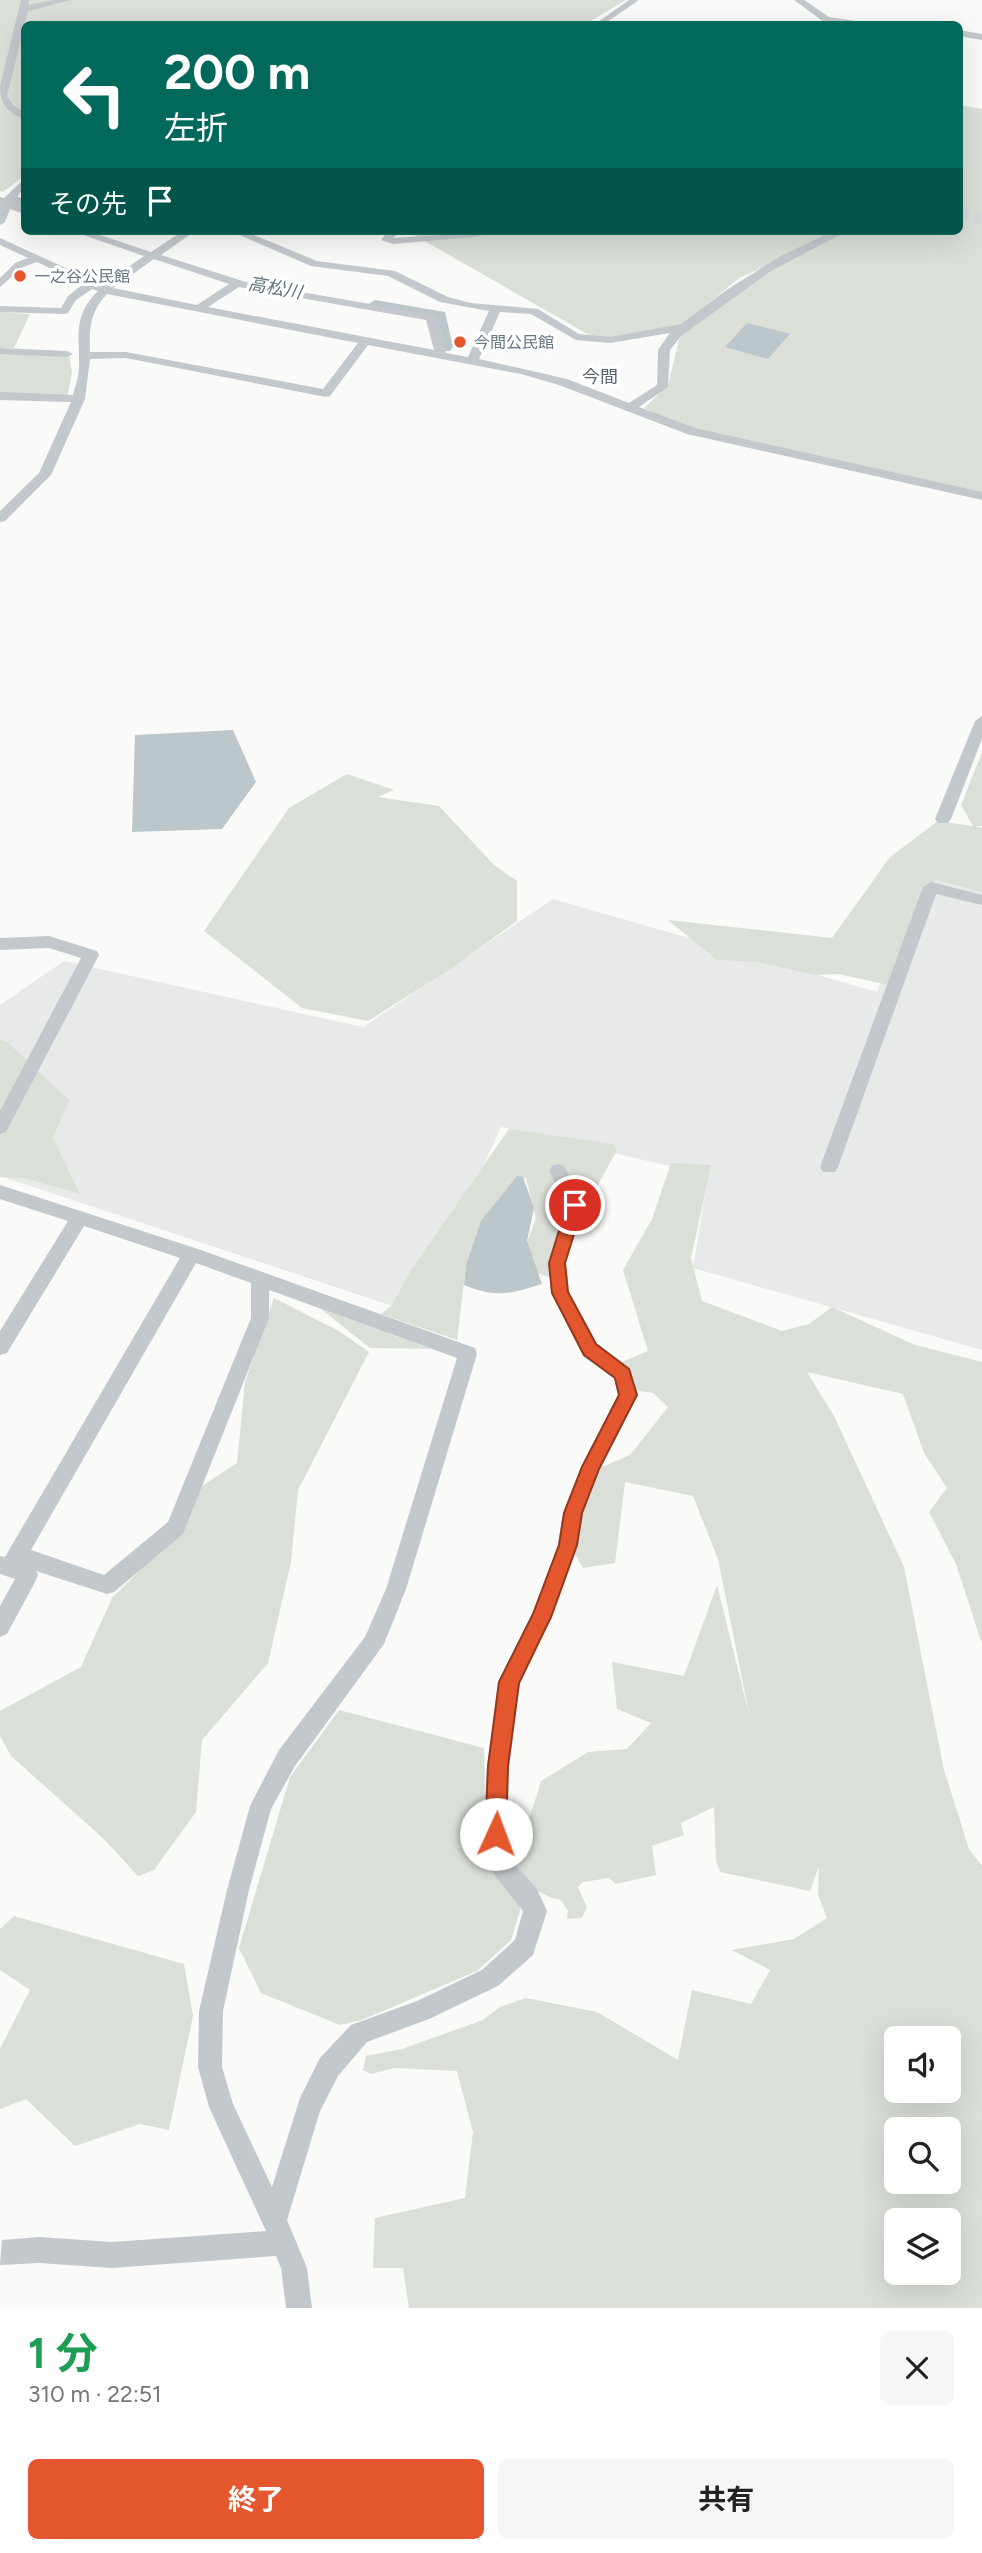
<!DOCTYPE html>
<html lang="ja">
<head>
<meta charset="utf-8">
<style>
	:root { --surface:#fff; --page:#f6f6f6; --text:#222; --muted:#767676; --accent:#e4572e }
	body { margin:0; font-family:Figtree,"Noto Sans JP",sans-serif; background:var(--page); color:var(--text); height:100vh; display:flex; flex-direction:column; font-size:26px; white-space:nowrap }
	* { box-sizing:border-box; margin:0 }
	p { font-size:23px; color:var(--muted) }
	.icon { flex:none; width:38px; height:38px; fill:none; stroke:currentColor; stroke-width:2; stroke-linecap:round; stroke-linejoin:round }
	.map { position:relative; height:2308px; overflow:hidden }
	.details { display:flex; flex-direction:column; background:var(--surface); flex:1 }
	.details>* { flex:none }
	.banner { position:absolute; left:21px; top:21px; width:942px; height:214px; border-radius:10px; box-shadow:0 7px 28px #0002; background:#00695c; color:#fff; overflow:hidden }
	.buttons { position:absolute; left:884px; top:2026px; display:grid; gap:14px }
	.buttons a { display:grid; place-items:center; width:77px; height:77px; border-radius:10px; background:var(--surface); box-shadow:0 7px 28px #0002; font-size:35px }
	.pin { position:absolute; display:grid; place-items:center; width:60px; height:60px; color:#fff; margin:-30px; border:4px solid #fff; border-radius:50%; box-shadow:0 2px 7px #0007 }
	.me { position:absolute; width:77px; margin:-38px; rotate:2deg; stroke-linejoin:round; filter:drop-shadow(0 0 5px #0008) }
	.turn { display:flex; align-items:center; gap:24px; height:147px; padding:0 28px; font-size:32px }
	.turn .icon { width:91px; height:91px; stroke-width:2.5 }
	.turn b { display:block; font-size:49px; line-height:60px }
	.then { display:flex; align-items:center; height:66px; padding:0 28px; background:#0003; gap:14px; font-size:26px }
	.round { display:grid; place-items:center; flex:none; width:74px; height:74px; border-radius:10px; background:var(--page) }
	.headline { display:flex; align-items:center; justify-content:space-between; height:119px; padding:0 28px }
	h1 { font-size:42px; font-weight:700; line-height:52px; color:#1e9e55 }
	.button { display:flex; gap:14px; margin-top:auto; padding:14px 28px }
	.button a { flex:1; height:80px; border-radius:10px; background:var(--accent); color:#fff; font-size:28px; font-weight:700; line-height:80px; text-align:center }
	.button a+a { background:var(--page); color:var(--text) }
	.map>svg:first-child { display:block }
</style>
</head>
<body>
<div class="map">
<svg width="982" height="2308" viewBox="0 0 982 2308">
	<rect width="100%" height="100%" fill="#fafaf8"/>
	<path fill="#e8e9e9" d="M918,871l64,19v460l-289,-82 15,-93 -207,-48 -84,187 -417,-138v-171l64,-44 299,66 190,-128 324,93z"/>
	<path fill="#dadfd7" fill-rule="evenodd" d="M0,0h626l-40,24h-562v152l-21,16 -3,-1z
		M959,105l23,4v385l-295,-66 -43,-20 24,-23 12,-49 91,-72 -32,14 -54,45 -31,8 -58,8 -189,-108h552z
		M0,312l30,2 -16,34h-14z
		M0,353l69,3 3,17 -5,24 -67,-3z
		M982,752v74h-6l6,2v64l-47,-13 -47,106 -49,-11 -25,1 -55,-13 -42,-2 -49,-40 164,18 58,-81 48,-36 35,5 -12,-21z
		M347,774l47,16 -16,7 61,9 55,59 23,16v40l-65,47 -84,53 -66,-13 -98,-77 85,-123z
		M0,1040l7,2 62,58 -16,38 27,56 -56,-16 -24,-1z
		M509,1129l105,15 3,6 -57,104 -3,26 -25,-9 -12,-10 16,-43 -10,-40 -8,-1 -52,88 -9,75 -76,-26 10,-8 19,-34z
		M671,1163l40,2 -20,93 11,43 80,30 27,-7 23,-17 83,38 67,17v282l-26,-80 -27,-52 18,-24 -23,-35 -21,-59 -96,-22 27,44 70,151 40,203 25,79 13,17v442h-573l-6,-40h-30l2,-50 90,-20 8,-66 -16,-61 -63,-3 -23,6 -8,-4 3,-14 36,-7 81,-29 17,-13 26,-9 71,14 81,48 14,-70 59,14 19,-34 -38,-20 62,-11 33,-21 -9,-23 1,-29 -9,25 -90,-19 -4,-12 -2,-53 -33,16 3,12 -32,11 4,29 -40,9 -7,-6 -26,4 -5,5 9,20 -5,11 -15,1 1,-8 -7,-11c-29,-6 -42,-25 -53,-52l12,1 21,-68 47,-29 39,-3 24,-26 -34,-14 -5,-47 72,14 33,-91 33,133 -32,-159 -25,-63 -68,-14 -10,81 -32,5 -11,-19 25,-80 33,-14 38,-48 -15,-14 -20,-3 -11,-28 26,-11 -25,-81 29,-51zM896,2039h52v52h-52zM896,2130h52v52h-52zM896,2221h52v52h-52z
		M274,1298l65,33 30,21 -71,138 -7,72 -23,101 -66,77 -6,72 -42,58 -16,6 -34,-37 -93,-83 -11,-20v-25l81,-44 31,-69 69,-69 15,-39 41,-27 8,-81z
		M321,1309l110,40 -61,-1z
		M339,1710l145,38 3,104 35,52 -11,36 -34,31 -115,49 -22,5 -79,-32 -22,-45 51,-171z
		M14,1916l170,48 9,52 -24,114 -29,-6 -65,22 -49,-47 -26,10v-60l30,-59 -30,-20v-41z"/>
	<path fill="#bbc7cb" d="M747,323l43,11 -22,25 -43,-12z
		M233,730l23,52 -34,47 -90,3 3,-97z
		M517,1176l6,1 11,31 -7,33 15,43c-32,10 -46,14 -78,1l2,-20 15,-44z"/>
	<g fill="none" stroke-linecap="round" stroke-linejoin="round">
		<path fill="#bbc7cb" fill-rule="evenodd" d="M13,195l11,4v11l-19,-10 2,-3z
			M375,300l70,12 8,35 -3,4h-12l-7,-31 -62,-11 -2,-4z"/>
		<path stroke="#d5d9db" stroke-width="10" stroke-dasharray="10 5" stroke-linecap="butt" d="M959,213l23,6"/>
		<path fill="#c3c8cc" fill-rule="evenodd" d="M21,0h8v5l25,-5h17l-43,11 -21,85 7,10 10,6v7c-17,-7 -24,-15 -24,-33z
			M629,0h10l-35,24h-9z
			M794,0h10l25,17 47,7 -52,-2z
			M959,30l23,4v6l-23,-4z
			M24,179v9l-11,14 11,5v7l-14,-5 -5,13 -5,3v-28l4,1z
			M72,231h16l63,21 32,-21h12l-34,24 88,28 184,32 6,5 7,33 22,4 21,-46 -49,-9 -52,-26 -77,-10 -81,-35h14l73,30 78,10 53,26 23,6 67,6 41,25 31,3 71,-13 47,-35 53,-33 52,-25h14l-76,40 -90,65 -11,14 -2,37 -29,20 56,21 287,64v8l-295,-66 -128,-49 -38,-11 -153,-29 -38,51 -4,1 -200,-39 -36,1 -5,40 -34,76 -46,46 -5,1v-11l39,-38 32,-71 -71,-2v-8l73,3c2,-9 6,-18 6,-27 1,-30 -7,-52 19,-77l-6,-2 -16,11 -8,13 -4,1 -64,-2v-6l61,2 7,-12 15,-12 -46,-22 -14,5 -23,20v-9l15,-15 13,-5 -28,-13v-7l103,47 41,-29zM154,259l75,25 -32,21 -84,-17zM239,287l187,33 8,30 -226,-43zM107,294l251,49 -35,46 -197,-37h-36c-1,-22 0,-41 17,-58zM500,312l31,2 45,26 34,3 60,-10 -12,17 -1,35 -28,18 -62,-24 -88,-20z
			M388,231h13l-8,7 109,-7 -28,6 -81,7 -12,-4z
			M0,348l67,3 6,3 -6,3 -67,-3z
			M982,716v23l-31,80 -3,4h-10l-3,-4 40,-98z
			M931,882l51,13v10l-46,-11 -98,273 -3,5h-12l-3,-5 103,-280z
			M49,936l48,15 2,4 -93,177 -6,2v-23l81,-153 -32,-10 -49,2v-12z
			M558,1164l6,2 20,38 -18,59 3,30 28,51 33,24 8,27 -38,74 -17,44 -5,32 -27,72 -31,66 -11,83 -3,83 5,11 26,29 10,22 -14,44 -35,31 -69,33 -62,23 -29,34 -18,35 -33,109 20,48 5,40h-26l-5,-40 -5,-12 -164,12 -73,-5 -39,2 2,-25 37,-3 73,5 154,-11 -57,-124 -11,-40 1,-56 28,-121 23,-84 29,-56 86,-113 21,-48 71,-231 -188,-68v28l-86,216 -69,58 -7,2 -71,-23 2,4 -3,7 -28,52 -7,3v-31l15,-27 -15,-5v-18l5,1 175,-299 -96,-32 -77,127 -7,2v-24l68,-110 -68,-22v-14l198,64 277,99 2,6 -71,235 -22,55 -89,122 -24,43 -22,81 -26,121 -1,56 11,37 39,83 28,-89 20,-40 31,-33 66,-24 65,-31 33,-30 8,-29 -28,-35 -11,-27 3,-83 11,-84 34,-68 26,-69 5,-32 18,-46 37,-72 -4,-17 -31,-22 -32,-63 -3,-30 18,-59 -17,-33 3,-5zM196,1263l55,20v35l-83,204 -64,53 -73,-25z"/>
	</g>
	<path fill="#e4572e" stroke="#94391e" stroke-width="2" d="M575,1198l8,7 -18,58 3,29 28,52 33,25 8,26 -38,74 -17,44 -5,32 -26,72 -32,66 -11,83 -2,68 -3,7 -7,3 -8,-3 -3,-7 3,-68 11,-84 34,-68 26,-69 5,-32 18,-46 37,-72 -4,-17 -31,-23 -32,-62 -3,-30 18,-58z"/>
	<g fill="#e4572e" stroke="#fff" stroke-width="2.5">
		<circle cx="20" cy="276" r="7"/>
		<circle cx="460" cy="342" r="7"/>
	</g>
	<g text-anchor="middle" stroke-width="7" stroke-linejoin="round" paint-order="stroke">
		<g font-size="16" fill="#657683" stroke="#fff" text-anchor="start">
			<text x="34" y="282">一之谷公民館</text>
			<text x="474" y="348">今間公民館</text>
		</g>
		<g font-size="18" font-style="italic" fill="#60757c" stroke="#fff">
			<text transform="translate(275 288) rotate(10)" y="6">高松川</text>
		</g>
		<g font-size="18" fill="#57646e" stroke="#fff">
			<text x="600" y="383">今間</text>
		</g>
	</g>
</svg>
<div class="buttons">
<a><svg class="icon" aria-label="sound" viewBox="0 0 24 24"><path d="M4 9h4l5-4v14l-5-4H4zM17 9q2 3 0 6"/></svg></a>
<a><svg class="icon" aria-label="search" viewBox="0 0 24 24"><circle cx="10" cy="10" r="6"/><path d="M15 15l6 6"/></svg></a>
<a><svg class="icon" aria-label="layers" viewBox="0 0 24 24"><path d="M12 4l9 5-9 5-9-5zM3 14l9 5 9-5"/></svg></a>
</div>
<div class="pin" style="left:575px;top:1205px;background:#d93025"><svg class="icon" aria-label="arrive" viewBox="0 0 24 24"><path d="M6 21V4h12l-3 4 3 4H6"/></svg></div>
<svg class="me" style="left:496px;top:1834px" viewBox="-20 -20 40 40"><circle r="19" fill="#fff"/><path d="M0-13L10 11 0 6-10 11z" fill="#e4572e"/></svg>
<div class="banner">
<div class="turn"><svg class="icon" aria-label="left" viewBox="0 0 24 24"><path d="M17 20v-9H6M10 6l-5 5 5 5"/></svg><div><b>200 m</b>左折</div></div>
<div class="then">その先<svg class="icon" aria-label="arrive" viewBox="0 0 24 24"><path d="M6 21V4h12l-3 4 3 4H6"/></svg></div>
</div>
</div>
<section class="details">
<div class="headline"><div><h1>1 分</h1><p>310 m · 22:51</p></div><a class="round"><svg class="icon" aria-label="close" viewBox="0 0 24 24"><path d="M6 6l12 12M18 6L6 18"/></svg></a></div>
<div class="button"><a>終了</a><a>共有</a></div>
</section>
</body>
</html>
